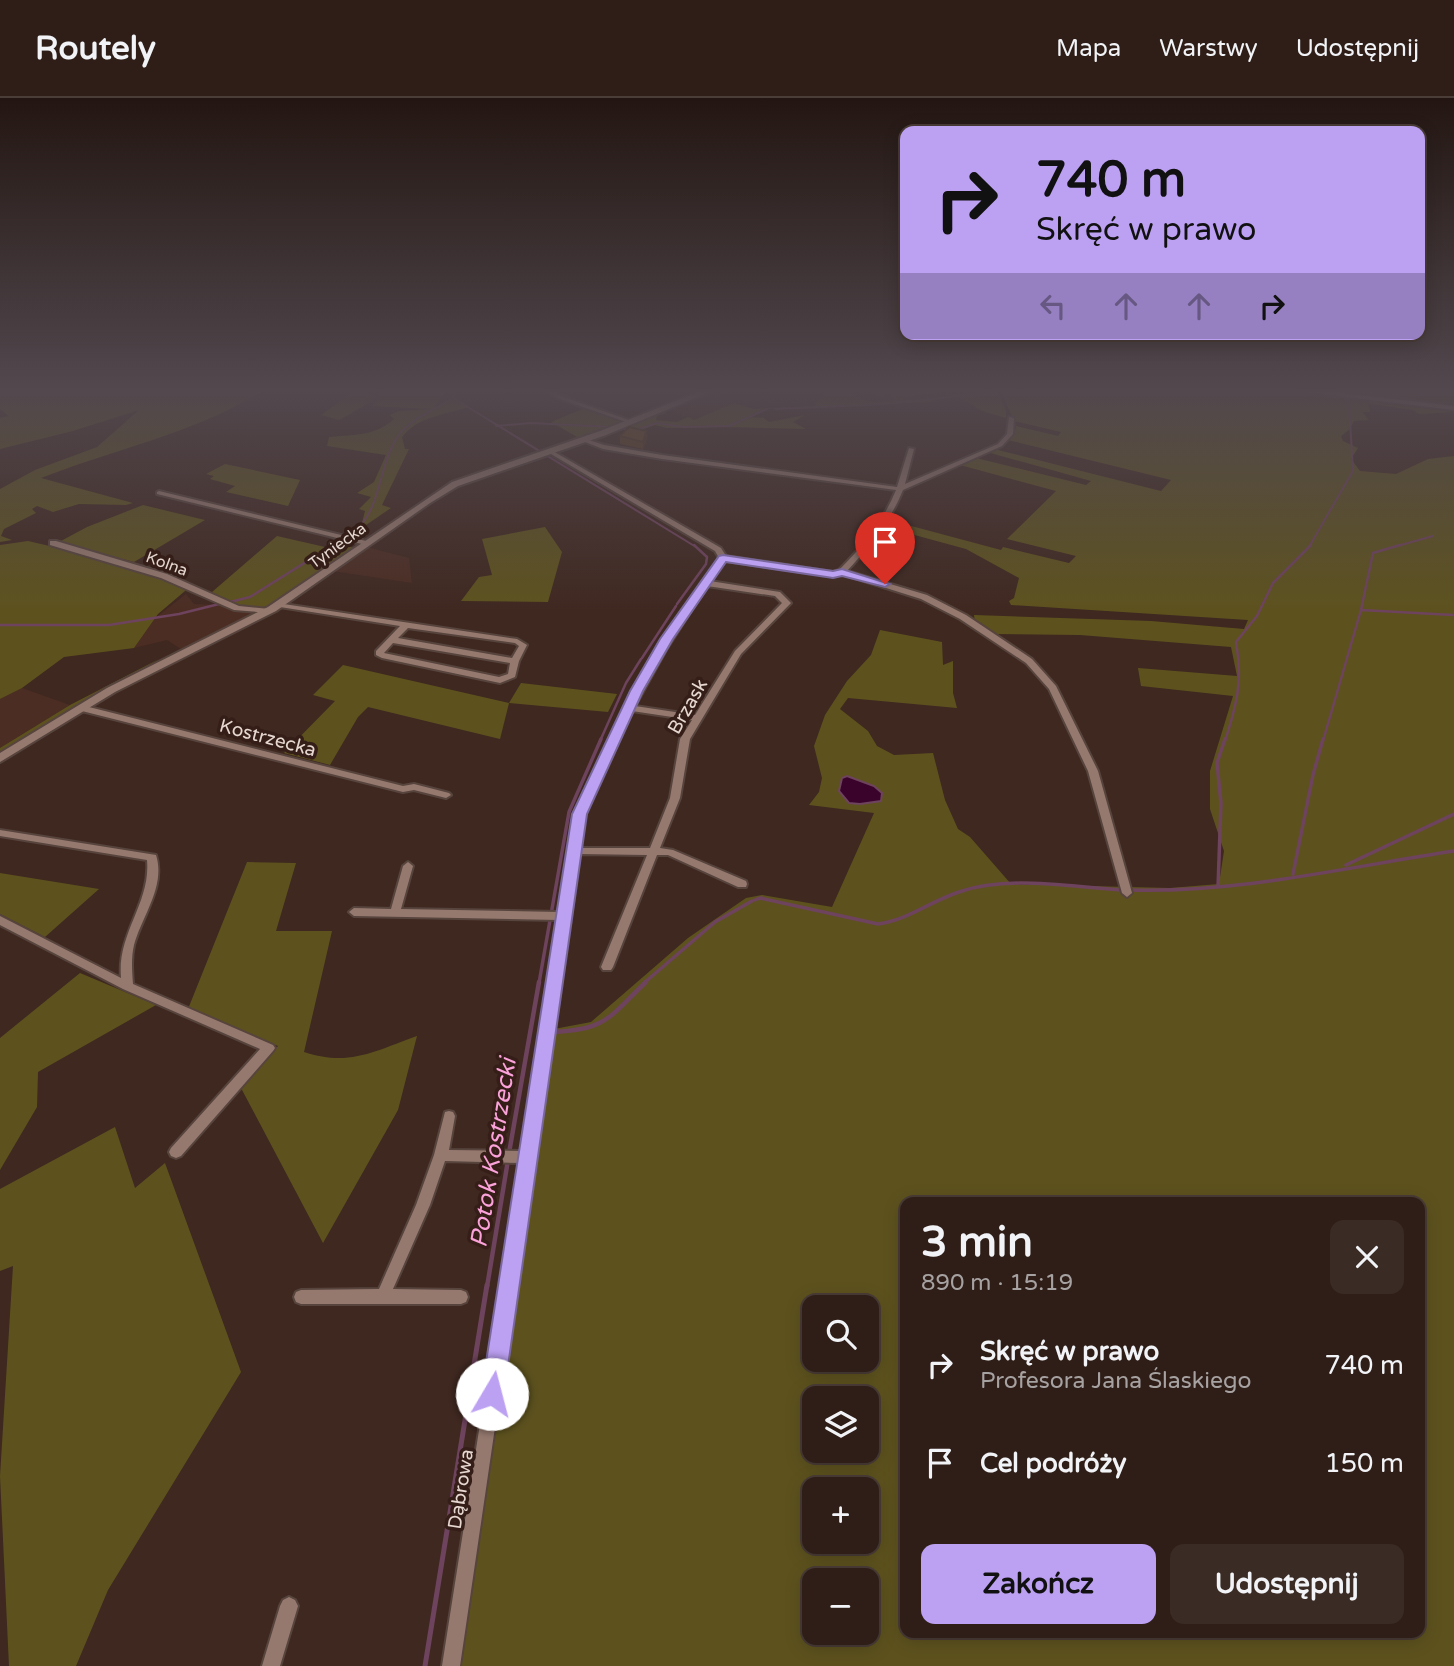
<!DOCTYPE html>
<html lang="pl">
<head>
<meta charset="utf-8">
<style>
	:root { --surface:#2f1e18; --page:#3b2b25; --text:#f1f3f6; --muted:#a7a2a2; --line:#4a3c37; --accent:#bca0f2 }
	body { margin:0; font-family:"Varela Round",sans-serif; background:var(--page); color:var(--text); height:100vh; display:flex; flex-direction:column; font-size:26px; white-space:nowrap }
	* { box-sizing:border-box; margin:0 }
	p { font-size:23px; color:var(--muted) }
	.icon { flex:none; width:38px; height:38px; fill:none; stroke:currentColor; stroke-width:2; stroke-linecap:round; stroke-linejoin:round }
	.map { position:relative; flex:1; overflow:hidden }
	.side { position:absolute; left:900px; top:1099px; width:525px; height:441px; display:flex; flex-direction:column; background:var(--surface); border-radius:14px; box-shadow:0 4px 18px #0003,0 0 0 2px var(--line) }
	.side>* { flex:none }
	.guide { position:absolute; left:900px; top:28px; width:525px; height:214px; border-radius:14px; box-shadow:0 4px 18px #0003,0 0 0 2px var(--line); background:#bca0f2; color:#111; overflow:hidden }
	.tools { position:absolute; left:802px; top:1197px; display:grid; gap:14px }
	.tools a { display:grid; place-items:center; width:77px; height:77px; border-radius:14px; background:var(--surface); box-shadow:0 4px 18px #0003,0 0 0 2px var(--line); font-size:35px }
	.pin { position:absolute; display:grid; place-items:center; width:60px; height:60px; color:#fff; margin:-72px -30px; border-radius:50% 50% 50% 0; rotate:-45deg; box-shadow:0 0 7px #0007 }
	.pin .icon { rotate:45deg }
	.me { position:absolute; width:77px; margin:-38px; rotate:8deg; stroke-linejoin:round; filter:drop-shadow(0 0 5px #0008) }
	.turn { display:flex; align-items:center; gap:24px; height:147px; padding:0 21px; font-size:32px }
	.turn .icon { width:91px; height:91px; stroke-width:2.5 }
	.turn b { display:block; font-size:49px; line-height:60px }
	.lanes { display:flex; align-items:center; height:66px; padding:0 21px; background:#0003; justify-content:center; gap:35px; direction:ltr }
	.lanes .off { opacity:.35 }
	.round { display:grid; place-items:center; flex:none; width:74px; height:74px; border-radius:14px; background:var(--page) }
	.head { display:flex; align-items:center; justify-content:space-between; height:119px; padding:0 21px }
	h1 { font-size:42px; font-weight:700; line-height:52px }
	.action { display:flex; gap:14px; margin-top:auto; padding:14px 21px }
	.action a { flex:1; height:80px; border-radius:14px; background:var(--accent); color:#111; font-size:28px; font-weight:700; line-height:80px; text-align:center }
	.action a+a { background:var(--page); color:var(--text) }
	ul { padding:0; list-style:none }
	li { display:flex; align-items:center; gap:21px; height:98px; padding:0 21px }
	li div { flex:1 }
	li b { display:block; font-size:26px }
	li em { font-style:normal }
	header { display:flex; align-items:center; gap:42px; box-sizing:border-box; height:98px; padding:0 35px; background:var(--surface); border-bottom:2px solid var(--line) }
	header strong { font-size:33px }
	nav { display:flex; gap:38px; margin-inline-start:auto; font-size:24px }
	.map>svg:first-child { display:block }
</style>
</head>
<body>
<header>
<strong>Routely</strong>
<nav><a>Mapa</a><a>Warstwy</a><a>Udostępnij</a></nav>
</header>
<div class="map">
<svg width="1454" height="1568" viewBox="0 0 1454 1568">
	<rect width="100%" height="100%" fill="#3f2820"/>
	<path fill="#4b2d23" d="M716,293l18,12 -40,17 -24,-10z
		M367,449l42,11 3,25 -80,-12z
		M186,496l8,10 27,1 37,9 -77,35 -14,-9 -33,8 21,-30z
		M22,590l48,17 -70,43v-49z"/>
	<path fill="#5d521e" fill-rule="evenodd" d="M0,293h263c-68,42 -148,58 -222,87l92,25 -7,2 -47,-1 -26,8 -16,-6 -5,3 4,4 -32,16 -3,7 11,4 -12,2v-53l35,-19 62,-23 42,-37 -66,21 -73,18v-31l9,-2 -9,-7z
		M354,293h13l-2,4 10,1 -4,6 -32,18 -18,-5z
		M385,293h61l-12,17c18,-7 17,-14 35,-1 -23,7 -52,10 -67,30l3,12h4l-27,56 9,3 -25,17 -4,-2 3,-12 -6,-2 12,-12 -14,-4 17,-11 12,-27 -59,-9 2,-9c23,-2 47,-1 65,-18l-4,-4 9,-4 33,-2 -60,-3z
		M823,293h37l-9,2c12,10 31,10 45,7l-6,-7 -7,1 3,4h-6l-11,-7h80l-47,6 3,3 28,-1 2,3 -171,7 -17,8 17,1 5,4 36,-7 -12,7 13,7 -80,-2 -59,1 -12,-3 -14,5h-26c17,-5 35,-19 52,-17l-10,3 -1,4 21,2 11,-5 6,3 40,-17 20,6 62,-3 -1,-3 9,-7z
		M997,293l9,19v8l-24,-7 -24,-14z
		M1001,293h288l165,21 -35,2 -6,-4 -44,-6 1,8h-8l7,8 -15,1 -4,8 -9,7 2,5 15,7 -7,11 9,12 36,3 32,-15 26,-3v1210h-994l94,-637 37,-7 97,-84 58,-40 16,-3 70,12 42,-94 -65,-8 10,-13 3,-14 -8,-32 11,-31 22,-34 24,-26 9,-25 62,12 1,23 10,-4v32l4,15 -109,-10 -8,11 28,22 9,15 17,9 39,-2 12,47 13,29 12,8 41,47 159,4 49,-4 5,-33 -14,-42v-38l23,-75 -92,-10 -3,-18 99,8 -6,-29 -151,-12 -87,-1 -18,-11 -1,-8 177,6 93,8 4,-9 -237,-15 -2,-4 5,-3 5,-20 -53,-29 -81,-22 4,-7 112,30 2,-3 66,16 7,-7 -69,-17 49,-48 -96,-26 16,-7 110,27 5,-4 -104,-29 7,-3 167,42 10,-11 -163,-40 6,-5 2,-9 42,10 3,-4 -47,-11zM905,1104h514v431h-514zM814,1209h52v53h-52zM814,1300h52v53h-52zM814,1391h52v53h-52zM814,1482h52v53h-52z
		M1334,293h120v14l-115,-12z
		M585,310l35,12v3l-41,15 -28,-16z
		M225,366l75,16 -12,26 -62,-14 9,-6 -25,-7 4,-3 -8,-2z
		M143,407l62,15 -71,42 -75,-20 28,-15z
		M545,429l17,25 -14,50 -87,-1 18,-24 13,-2 -10,-36z
		M277,438l48,11h7l8,-6 13,7c-19,13 -71,58 -92,60 -17,2 -32,-6 -47,-13l-2,-3z
		M28,443l86,20 72,26 -1,4 -27,23 -24,34 -70,9 -42,31 -22,11v-154z
		M159,561l-89,52 -5,1 -65,40v-4l70,-43z
		M343,567l166,38 12,-20 96,11 -9,18 -99,-9 -9,36 -132,-32 -10,10 -28,48 -46,-12 51,-52 -22,-6z
		M247,764l49,1 -20,68h56l-28,121c45,15 71,-1 113,-16l-19,74 -75,133 -82,-155 37,-42 -90,-37z
		M0,775l99,16 -54,48 -45,-23z
		M80,875l76,32 -118,67 -1,35 -37,63v-132z
		M115,1029l20,61 30,-25 76,209 -133,218 -32,76h-67l-9,-190 13,-210 -13,5v-82z"/>
	<path fill="#3a032b" stroke="#6e435d" stroke-width="2" d="M847,678l27,10 8,7 -1,8 -21,3 -11,-1 -10,-12 3,-13z"/>
	<g fill="none" stroke-linecap="round" stroke-linejoin="round">
		<path stroke="#6e435d" stroke-width="2" d="M456,293l-3,7 243,149
			M380,297l3,-4
			M670,311l41,-16
			M775,311c72,-3 142,-5 213,-18
			M496,328l35,-3 81,4
			M620,331h19l18,-6 26,4 46,-1 38,-17
			M350,437c32,-22 27,-65 46,-96 11,-18 39,-30 57,-41
			M330,449l5,-3
			M1309,449l44,-76 -4,-67 -5,-7
			M1394,449l39,-11"/>
		<path stroke="#6e435d" stroke-width="2.5" d="M230,504l20,-5 83,-52
			M677,506l29,-40 1,-7 -13,-12
			M1361,512l92,5
			M0,527h109l70,-11 40,-10
			M642,560l34,-52
			M600,643l26,-58 15,-24
			M1225,643c12,-37 18,-61 11,-99l21,-26 16,-33 38,-38
			M1323,643l38,-131 12,-57 27,-8"/>
		<path stroke="#6e435d" stroke-width="3.5" d="M1346,767l108,-51
			M1293,776l20,-99 10,-36
			M1218,789l3,-84 -4,-40 8,-24
			M1131,792c108,3 217,-23 323,-39
			M755,802l5,-2 118,26c30,-4 53,-23 81,-32 48,-17 111,-5 162,-2
			M539,885l30,-171 32,-73
			M644,885l71,-61 37,-21"/>
		<path stroke="#6e435d" stroke-width="4.5" d="M554,934c53,-2 56,-16 92,-50
			M509,1055l30,-171
			M487,1189l21,-127"/>
		<path stroke="#6e435d" stroke-width="5" d="M425,1568l62,-381"/>
		<defs>
			<path id="minor" d="M546,293h8l7,5 73,26 -5,1 -72,-25z
				M1009,319l5,1 -1,16 -11,12 -99,44c-13,32 -33,56 -56,81l80,24 39,20 66,44 24,27 42,85 34,122 -5,4 -5,-4 -34,-122 -39,-82 -23,-26 -66,-44 -39,-20 -79,-25 -9,2 -108,-15 -15,20 70,11 11,11 -50,51 -51,85 -10,59 -20,50 13,2 73,31 1,3 -1,3h-8l-70,-32h-11l-44,112 -2,3h-8l-2,-3 46,-112 -68,-1 -119,812h-18l79,-503 -76,-2 -15,44 -37,84 68,1 5,2 2,5 -2,5 -5,2h-160l-5,-2 -2,-5 2,-5 5,-2 78,-1 37,-84 18,-50 11,-43 4,-1 4,1 2,4 -6,34 73,1 37,-231 -205,-4 -5,-4 5,-4 37,1 12,-43 5,-4 5,4 -12,43 159,3 15,-98 15,-34 34,-72 53,-89 42,-61 -4,-7 -169,-100 5,-1 170,98 5,8 107,16 6,-2c24,-24 44,-48 57,-80l-234,-31 -59,-10 -23,-9 3,-2 21,7 58,10 235,32 12,-39 5,1 -9,35 93,-40 9,-10zM707,488l68,10 7,7 -47,48 -40,64 -60,-9 31,-56zM632,613l60,9 -12,19 -10,59 -20,50h-70l5,-34z
				M159,393l207,50 4,2 -4,2 -209,-51v-2z
				M50,443h6l111,33 72,32 31,3 4,2 -4,2 -36,-3 -73,-32 -111,-33z
				M277,505l240,36 10,6 -8,16 -4,16 -15,6 -118,-25 -6,-3v-4l24,-25 -120,-19h-3zM408,530l107,15 4,3 -7,12 -114,-20zM393,545l117,20 -2,11 -9,3 -115,-24z
				M81,607l322,81 11,-2 35,9 2,2 -5,3 -32,-8 -11,2 -325,-82 -1,-2z
				M0,732l156,25c10,31 -14,61 -22,90 -3,13 -2,25 -1,39l140,61 2,3 -2,3 -92,105 -5,2 -5,-2 -2,-4 2,-4 89,-99 -137,-60 -123,-64v-9l121,62c-4,-45 30,-75 26,-118l-147,-24z
				M289,1499l6,3 3,6 -18,60h-18l18,-60 3,-6z"/>
			<path id="tertiary" d="M701,293h11l-106,44 -148,51 -28,17 -154,108 -161,81 -115,70v-9l107,-65 161,-81 184,-125 148,-51z
				M1298,293h27l129,15v4z"/>
		</defs>
		<use href="#minor" stroke="#57443d" stroke-width="4"/>
		<use href="#tertiary" stroke="#57443d" stroke-width="4"/>
		<use href="#minor" fill="#95796f" fill-rule="evenodd"/>
		<use href="#tertiary" fill="#95796f" fill-rule="evenodd"/>
	</g>
	<path fill="#5c3d17" d="M646,333l1,8 -4,10 -23,-5v-8z"/>
	<path fill="#4b3213" d="M646,333l1,8 -4,10v-7z"/>
	<path fill="#6b471b" stroke="#4b3213" stroke-width="2" d="M629,329l17,4 -3,11 -23,-6z"/>
	<linearGradient id="sky" x2="0" y2="1"><stop stop-color="#231612"/><stop offset="0.57" stop-color="#52484e"/><stop offset="1" stop-color="#52484e" stop-opacity="0"/></linearGradient>
	<rect width="1454" height="513" fill="url(#sky)"/>
	<path fill="#bca0f2" stroke="#7a689d" stroke-width="2" d="M723,457l110,16 9,-2 48,15 -5,3 -43,-11 -9,2 -107,-16 -53,77 -30,52 -56,123 -83,580 -3,8 -9,4 -8,-4 -3,-8 91,-580 58,-123 30,-52 59,-83z"/>
	<g text-anchor="middle" stroke-width="7" stroke-linejoin="round" paint-order="stroke">
		<g font-size="16" fill="#e6d7d1" stroke="#341e17">
			<text transform="translate(337 447) rotate(-36)" y="6">Tyniecka</text>
			<text transform="translate(167 465) rotate(20)" y="6">Kolna</text>
		</g>
		<g font-size="19" fill="#e6d7d1" stroke="#341e17">
			<text transform="translate(687 608) rotate(-60)" y="7">Brzask</text>
			<text transform="translate(268 639) rotate(15)" y="7">Kostrzecka</text>
			<text transform="translate(460 1391) rotate(-81)" y="7">Dąbrowa</text>
		</g>
		<g font-size="24" font-style="italic" fill="#fba2da" stroke="#341e17">
			<text transform="translate(493 1055) rotate(-81)" y="8">Potok Kostrzecki</text>
		</g>
	</g>
</svg>
<div class="tools">
<a><svg class="icon" aria-label="search" viewBox="0 0 24 24"><circle cx="10" cy="10" r="6"/><path d="M15 15l6 6"/></svg></a>
<a><svg class="icon" aria-label="layers" viewBox="0 0 24 24"><path d="M12 4l9 5-9 5-9-5zM3 14l9 5 9-5"/></svg></a>
<a>+</a>
<a>−</a>
</div>
<div class="pin" style="left:885px;top:486px;background:#d93025"><svg class="icon" aria-label="arrive" viewBox="0 0 24 24"><path d="M6 21V4h12l-3 4 3 4H6"/></svg></div>
<svg class="me" style="left:492px;top:1296px" viewBox="-20 -20 40 40"><circle r="19" fill="#fff"/><path d="M0-13L10 11 0 6-10 11z" fill="#bca0f2"/></svg>
<div class="guide">
<div class="turn"><svg class="icon" aria-label="right" viewBox="0 0 24 24"><path d="M7 20v-9h11M14 6l5 5-5 5"/></svg><div><b>740 m</b>Skręć w prawo</div></div>
<div class="lanes"><svg class="icon off" aria-label="left" viewBox="0 0 24 24"><path d="M17 20v-9H6M10 6l-5 5 5 5"/></svg><svg class="icon off" aria-label="ahead" viewBox="0 0 24 24"><path d="M12 20V5M6 11l6-6 6 6"/></svg><svg class="icon off" aria-label="ahead" viewBox="0 0 24 24"><path d="M12 20V5M6 11l6-6 6 6"/></svg><svg class="icon" aria-label="right" viewBox="0 0 24 24"><path d="M7 20v-9h11M14 6l5 5-5 5"/></svg></div>
</div>
<section class="side">
<div class="head"><div><h1>3 min</h1><p>890 m · 15:19</p></div><a class="round"><svg class="icon" aria-label="close" viewBox="0 0 24 24"><path d="M6 6l12 12M18 6L6 18"/></svg></a></div>
<ul>
<li><svg class="icon" aria-label="right" viewBox="0 0 24 24"><path d="M7 20v-9h11M14 6l5 5-5 5"/></svg><div><b>Skręć w prawo</b><p>Profesora Jana Ślaskiego</p></div><em>740 m</em></li>
<li><svg class="icon" aria-label="arrive" viewBox="0 0 24 24"><path d="M6 21V4h12l-3 4 3 4H6"/></svg><div><b>Cel podróży</b></div><em>150 m</em></li>
</ul>
<div class="action"><a>Zakończ</a><a>Udostępnij</a></div>
</section>
</div>
</body>
</html>
